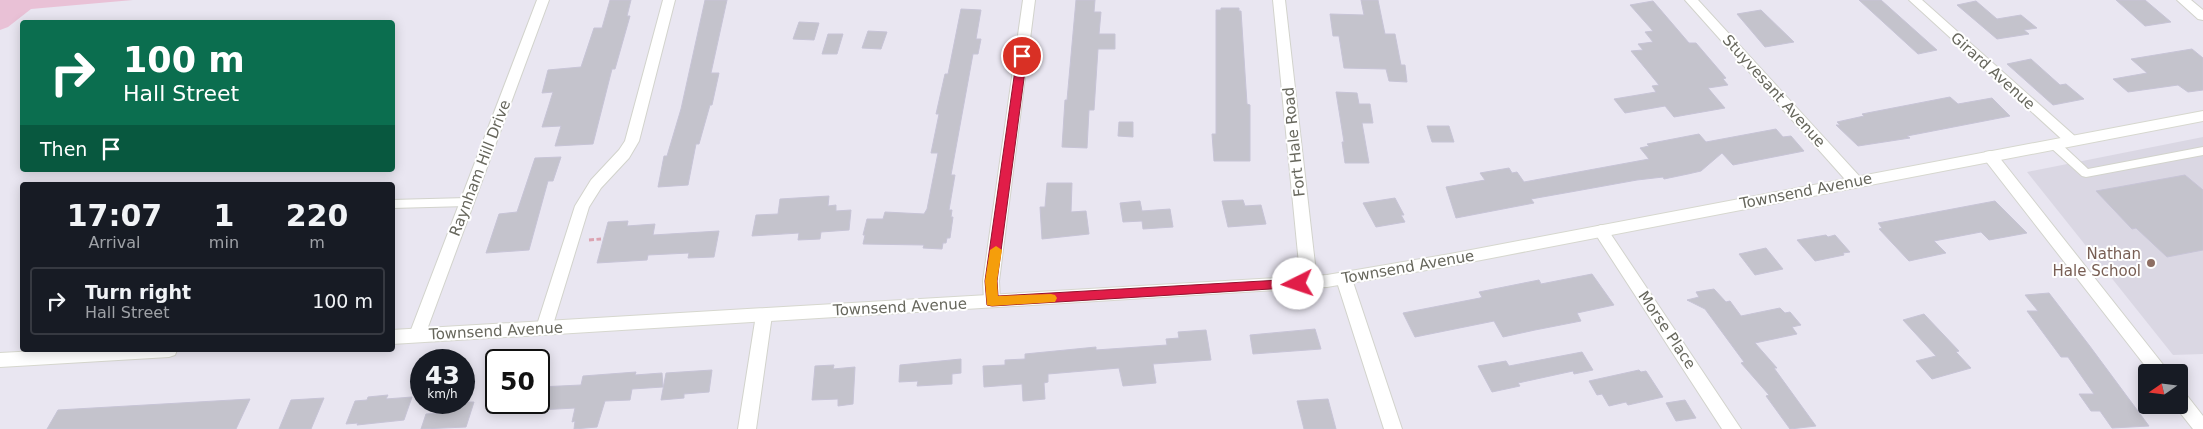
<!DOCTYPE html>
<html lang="en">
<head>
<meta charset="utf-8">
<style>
	:root { --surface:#171b24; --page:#20242c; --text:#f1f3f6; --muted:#9ea1a6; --line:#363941 }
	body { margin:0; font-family:"DejaVu Sans",sans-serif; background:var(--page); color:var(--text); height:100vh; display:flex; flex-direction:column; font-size:19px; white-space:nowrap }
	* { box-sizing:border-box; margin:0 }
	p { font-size:16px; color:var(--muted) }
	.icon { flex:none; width:28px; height:28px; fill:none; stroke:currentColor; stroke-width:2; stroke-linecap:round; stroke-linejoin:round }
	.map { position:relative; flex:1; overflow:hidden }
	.panel { position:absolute; left:20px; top:182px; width:375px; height:170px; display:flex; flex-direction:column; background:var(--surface); border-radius:5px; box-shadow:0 2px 12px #0003 }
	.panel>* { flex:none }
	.guide { position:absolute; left:20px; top:20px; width:375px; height:152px; border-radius:5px; box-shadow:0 2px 12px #0003; background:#0b6e4f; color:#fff; overflow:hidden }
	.needle { width:32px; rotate:256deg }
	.fabs { position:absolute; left:2138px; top:364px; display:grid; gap:10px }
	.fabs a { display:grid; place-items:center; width:50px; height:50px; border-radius:5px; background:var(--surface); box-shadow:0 2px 12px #0003; font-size:25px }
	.speed { position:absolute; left:410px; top:349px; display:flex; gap:10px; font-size:25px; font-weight:700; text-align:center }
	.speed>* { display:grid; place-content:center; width:65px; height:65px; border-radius:50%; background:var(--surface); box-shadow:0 2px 12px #0003; line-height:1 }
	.speed small { font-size:12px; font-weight:400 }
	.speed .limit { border:2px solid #111; border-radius:8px; background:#fff; color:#111 }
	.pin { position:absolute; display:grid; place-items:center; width:42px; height:42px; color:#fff; margin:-21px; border:2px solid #fff; border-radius:50%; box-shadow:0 1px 5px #0007 }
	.me { position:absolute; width:55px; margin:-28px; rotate:266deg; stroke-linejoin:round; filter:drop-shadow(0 0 4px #0008) }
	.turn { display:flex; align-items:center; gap:18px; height:105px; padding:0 20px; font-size:22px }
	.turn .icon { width:65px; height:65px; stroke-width:2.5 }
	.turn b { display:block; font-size:35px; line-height:42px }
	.then { display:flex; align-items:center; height:48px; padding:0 20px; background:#0003; gap:10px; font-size:19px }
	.eta { display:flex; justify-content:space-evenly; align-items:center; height:85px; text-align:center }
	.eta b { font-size:30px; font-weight:700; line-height:35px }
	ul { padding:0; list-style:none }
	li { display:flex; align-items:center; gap:15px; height:68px; margin:0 10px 8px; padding:0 10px; border:2px solid var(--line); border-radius:5px }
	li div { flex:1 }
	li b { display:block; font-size:19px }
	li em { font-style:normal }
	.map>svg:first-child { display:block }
</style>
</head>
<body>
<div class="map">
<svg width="2203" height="429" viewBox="0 0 2203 429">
	<rect width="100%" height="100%" fill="#e9e6f1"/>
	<path fill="#dad7e3" d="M2203,137v217l-30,1 -146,-183z"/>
	<path fill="#e9c1d6" d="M0,0h133l-102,9 -23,18 -8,3z"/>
	<path fill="#c4c3cc" stroke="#c7c4d6" d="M610,0h21l-4,16h3l-15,53h-3l-19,75 -38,2 6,-20 -19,1 11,-35 -11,1 6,-23 33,-3 13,-39h8z
		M705,0h22l-16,73h8l-7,32h-2l-11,39h-3l-8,41 -30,2 6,-31h3l14,-47z
		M1076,0h19l-1,12h7l-2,22h16v15h-17l-4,61h-5l-2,38 -25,-1 3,-47h2z
		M1361,0h17l7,34h10l6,31h4l2,17 -18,-1 -3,-12 -42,-1 -5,-32h-6l-3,-22 34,1z
		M1859,0h22l56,50 -19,4z
		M2116,0h29l26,22 -26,4z
		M1653,1l36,42h7l30,35 -3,1 5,6 -20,3 17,20 -51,9 -9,-11 -40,7 -11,-14 42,-7 -4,-6 7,-1 -28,-34 12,-1 -5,-6 15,-2 -8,-10 8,-1 -23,-26z
		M1976,1l21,18 24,-4 16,13 -13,2 5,4 -32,5 -40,-34z
		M1221,8h18v3h2l6,93 3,1v56h-36l-2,-27h4v-124h5z
		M961,9l20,1 -5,29h5l-3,15h-5l-22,121h4l-6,35h3l-1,7h2l-3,21h-3l-1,5h-3l-1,6 -19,-1 1,-3 -61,-1 2,-9h-2l4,-16h16l2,-7 39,2 3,-5 11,-56h-7l8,-39h-3l9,-40h3z
		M1761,10l33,32 -29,5 -28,-33z
		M799,22l20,1 -5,17 -21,-1z
		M868,31l19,1 -6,17 -19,-1z
		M828,34h15l-6,20h-15z
		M2192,49l11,9v32l-15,2 -10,-7 -50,7 -15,-13 34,-6 -16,-14z
		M2031,59l29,26 6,-1 18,15 -31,6 -46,-41z
		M1336,92l21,1 2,11h11l3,19h-11l7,40h-24l-3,-21h2z
		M1950,97l8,7 34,-6 18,18 -103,20 3,2 -52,8 -22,-21h4l-3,-3 27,-6 -2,-2z
		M1119,122h14v15l-15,-1z
		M1427,126h22l5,16h-22z
		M1776,129l7,8 8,-1 13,15 -71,14 -11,-12 -21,18 -13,3 -24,5 -1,-2 -26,3 -61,11 -45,8 3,4 -78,15 -10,-31 39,-7 -5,-7 29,-5 3,5 5,-1 7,10 125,-23 -9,-11 9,-2 -2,-2 52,-10 7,8z
		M561,157l-8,24h-5l-19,69 -43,3 13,-39 18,-2 18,-54z
		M2185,175l18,15v60l-36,7 -31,-29 -4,1 -36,-38z
		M1047,183h25l-1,29 15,-1 3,23 -47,5 -2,-32h5z
		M829,196l-1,10 8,-1v6l15,-1 -2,20 -28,2 -1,7 -22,1 1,-7 -47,3 4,-21 22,-1 2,-15z
		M1395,198l9,17h-3l4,7 -29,5 -13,-24z
		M1243,200l2,6 16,-1 5,19 -38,3 -6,-26z
		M1140,201l2,10 28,-2 3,18 -30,2 -1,-8 -19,1 -3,-19z
		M1995,201l32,32 -38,7 -8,-8 -47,9 12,12 -37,8 -30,-32 3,-1 -4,-5z
		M628,221l-1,5 28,-2 -2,11 66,-4 -5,26 -26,1 1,-5 -41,2 -1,5 -50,3 11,-41z
		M1826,235l2,2 7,-2 15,17 -7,1 1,2 -29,6 -18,-21z
		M1766,248l17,21 -28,6 -16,-21z
		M1592,274l22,31 -37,8 4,8 -46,9 -32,7 -9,-16 -79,16 -12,-24 77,-15 2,-1 -3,-5 60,-12 2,4z
		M1714,289l12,13 4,-1 11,15 39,-8 5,5 5,-1 11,13 -9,2 5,7 -42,9 22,25h-3l42,58 -26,3 -24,-33 3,-1 -28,-32 3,-1 -39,-53 -18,-9 12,-3 -3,-5z
		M2049,293l40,52 60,81 -37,2 -12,-17h-9l-12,-17h15l-26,-37h-7l-34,-46h11l-13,-16z
		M1924,314l35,37 -3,1 15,16 -39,11 -16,-18 20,-5 -33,-36z
		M1315,329l6,20 -68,5 -3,-19z
		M1206,330l5,30 -58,4 3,19 -33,3 -4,-18 -71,6v8l-4,1 1,16 -22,2 -1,-17 -38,3 -1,-21 22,-1v-5l20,-1v-5l71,-7v3l71,-5 -1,-6 13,-1 -1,-6z
		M1582,352l11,18 -19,4 -1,-3 -55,12 2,3 -28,6 -14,-26 28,-5 3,5z
		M961,359v14l-9,1v10l-35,2 1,-5 -19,1 1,-17z
		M834,365l-1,4 22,-2 -2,37 -15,2v-7l-26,1 3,-34z
		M712,370l-3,22 -25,2v4l-23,2 5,-27z
		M1639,370l2,2 5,-1 17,26 -35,8 -2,-3 -17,4 -7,-12 -5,1 -8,-14z
		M636,372l-1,3 27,-2 1,14 -31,2 -2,11 -25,1 -8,26 -23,2 1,-8 -3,1 3,-14 -36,2v-23l42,-2 2,-9z
		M388,395l-2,4 26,-2 -8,23 -47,5 1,-2 -12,1 9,-23 12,-1 1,-3z
		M324,398l-13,31h-32l12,-29z
		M250,399l-14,30h-189l11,-19z
		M1328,399l8,30h-32l-7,-28z
		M1685,400l11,18 -20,3 -10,-18z
		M445,402h29l-8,25 -45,2 5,-15 15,-1z"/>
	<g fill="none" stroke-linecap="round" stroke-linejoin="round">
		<defs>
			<path id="service" d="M2054,140l4,1 30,28 115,-22v8l-117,22 -4,-1 -32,-29 -1,-3 1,-3z
				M467,198l6,4 -6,4 -75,2v-8z"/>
			<path id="minor" d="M537,0h12l-124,335 -2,5 -6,2 -6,-2 -2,-5z
				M663,0h12l-36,141 -10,17 -28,30 -12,19 -37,121 -2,5 -6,1 -6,-1 -2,-5 39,-122 16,-26 28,-30 6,-9z
				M1023,0h12l-36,281 1,20 -2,4 -6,2 -6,-2 -2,-4 -1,-20z
				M1685,0h13l163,178 2,4 -2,4h-10z
				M1909,0h13l155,138 2,3 -2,3h-10z
				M2177,0h14l12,10v10l-5,-1z
				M1990,151l5,1 170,215 2,5h-17l-165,-212 -2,-4 2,-4z
				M1601,225l5,2 135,202h-19l-126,-194 -3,-4 3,-4z
				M1344,273l6,2 2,4 50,150h-18l-48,-150 2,-4z
				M764,309l6,2 2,4 -16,114h-18l18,-114 2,-4z
				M2179,391l6,2 18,23v13h-10l-19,-24h5z"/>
			<path id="tertiary" d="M1273,0h12l30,264 4,19 -2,4 -6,2 -6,-2 -6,-23z"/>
			<path id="secondary" d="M2203,111v10l-753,145 -123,21 -935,57v-14l935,-55 123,-21z
				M55,350h122l-2,5 -6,2 -169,10v-14z"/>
		</defs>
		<use href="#service" stroke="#d2d3cc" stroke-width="2"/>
		<use href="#minor" stroke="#d2d3cc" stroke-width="2"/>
		<use href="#tertiary" stroke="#d2d3cc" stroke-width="2"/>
		<use href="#secondary" stroke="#d6d7ce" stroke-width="2"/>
		<path stroke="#dca3b1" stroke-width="3" stroke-dasharray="5 2.5" stroke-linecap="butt" d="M589,240l12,-1"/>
		<use href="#service" fill="#fff" fill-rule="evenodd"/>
		<use href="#minor" fill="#fff" fill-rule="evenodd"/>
		<use href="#tertiary" fill="#fff" fill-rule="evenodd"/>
		<use href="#secondary" fill="#fff" fill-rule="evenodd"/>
	</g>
	<path fill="#e11d48" stroke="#92132f" d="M1022,53l5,3 -30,225 1,15 300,-17 6,5 -1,3 -311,19 -5,-1 -2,-24 32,-225z"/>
	<path fill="#f59e0b" d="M996,246l6,4 -5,31 1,15 53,-2 4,1 2,3 -2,4 -63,4 -5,-1 -2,-24 5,-31z"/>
	<circle fill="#8d6e63" stroke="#fff" stroke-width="2" cx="2151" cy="263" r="5"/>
	<g text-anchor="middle" stroke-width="4" stroke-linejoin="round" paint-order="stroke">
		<g font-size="15" fill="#67675d" stroke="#fff">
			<text transform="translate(1993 71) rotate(42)" y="5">Girard Avenue</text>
			<text transform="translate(1774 91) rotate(48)" y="5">Stuyvesant Avenue</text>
			<text transform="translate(1294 142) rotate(-96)" y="5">Fort Hale Road</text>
			<text transform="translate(480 168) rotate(-69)" y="5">Raynham Hill Drive</text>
			<text transform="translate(1806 191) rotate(-11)" y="5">Townsend Avenue</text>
			<text transform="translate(1408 267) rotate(-10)" y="5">Townsend Avenue</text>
			<text transform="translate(900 307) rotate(-3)" y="5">Townsend Avenue</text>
			<text transform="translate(1667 330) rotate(56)" y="5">Morse Place</text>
			<text transform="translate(496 331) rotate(-3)" y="5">Townsend Avenue</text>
		</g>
		<g font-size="15" fill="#785e54" stroke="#fff" text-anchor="end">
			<text x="2141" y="259">Nathan<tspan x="2141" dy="17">Hale School</tspan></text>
		</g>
	</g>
</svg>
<div class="fabs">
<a><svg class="needle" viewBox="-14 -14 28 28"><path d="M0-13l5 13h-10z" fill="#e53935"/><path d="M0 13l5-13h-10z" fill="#9ea1a6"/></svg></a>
</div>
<div class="speed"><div>43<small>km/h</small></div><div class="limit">50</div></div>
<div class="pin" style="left:1022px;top:56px;background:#d93025"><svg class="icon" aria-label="arrive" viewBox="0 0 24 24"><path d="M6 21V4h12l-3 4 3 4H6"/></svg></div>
<svg class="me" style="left:1298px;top:284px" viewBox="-20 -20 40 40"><circle r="19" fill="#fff"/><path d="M0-13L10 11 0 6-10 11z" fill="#e11d48"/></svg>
<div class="guide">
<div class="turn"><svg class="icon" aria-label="right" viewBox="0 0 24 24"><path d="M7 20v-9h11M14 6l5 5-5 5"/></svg><div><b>100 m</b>Hall Street</div></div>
<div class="then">Then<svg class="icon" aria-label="arrive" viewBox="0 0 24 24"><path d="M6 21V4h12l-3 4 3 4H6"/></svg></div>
</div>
<section class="panel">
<div class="eta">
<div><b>17:07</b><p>Arrival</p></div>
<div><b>1</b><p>min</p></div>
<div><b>220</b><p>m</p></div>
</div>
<ul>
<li><svg class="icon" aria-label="right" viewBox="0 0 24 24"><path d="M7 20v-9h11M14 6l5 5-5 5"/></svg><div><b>Turn right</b><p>Hall Street</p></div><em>100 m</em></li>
</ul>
</section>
</div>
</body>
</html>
